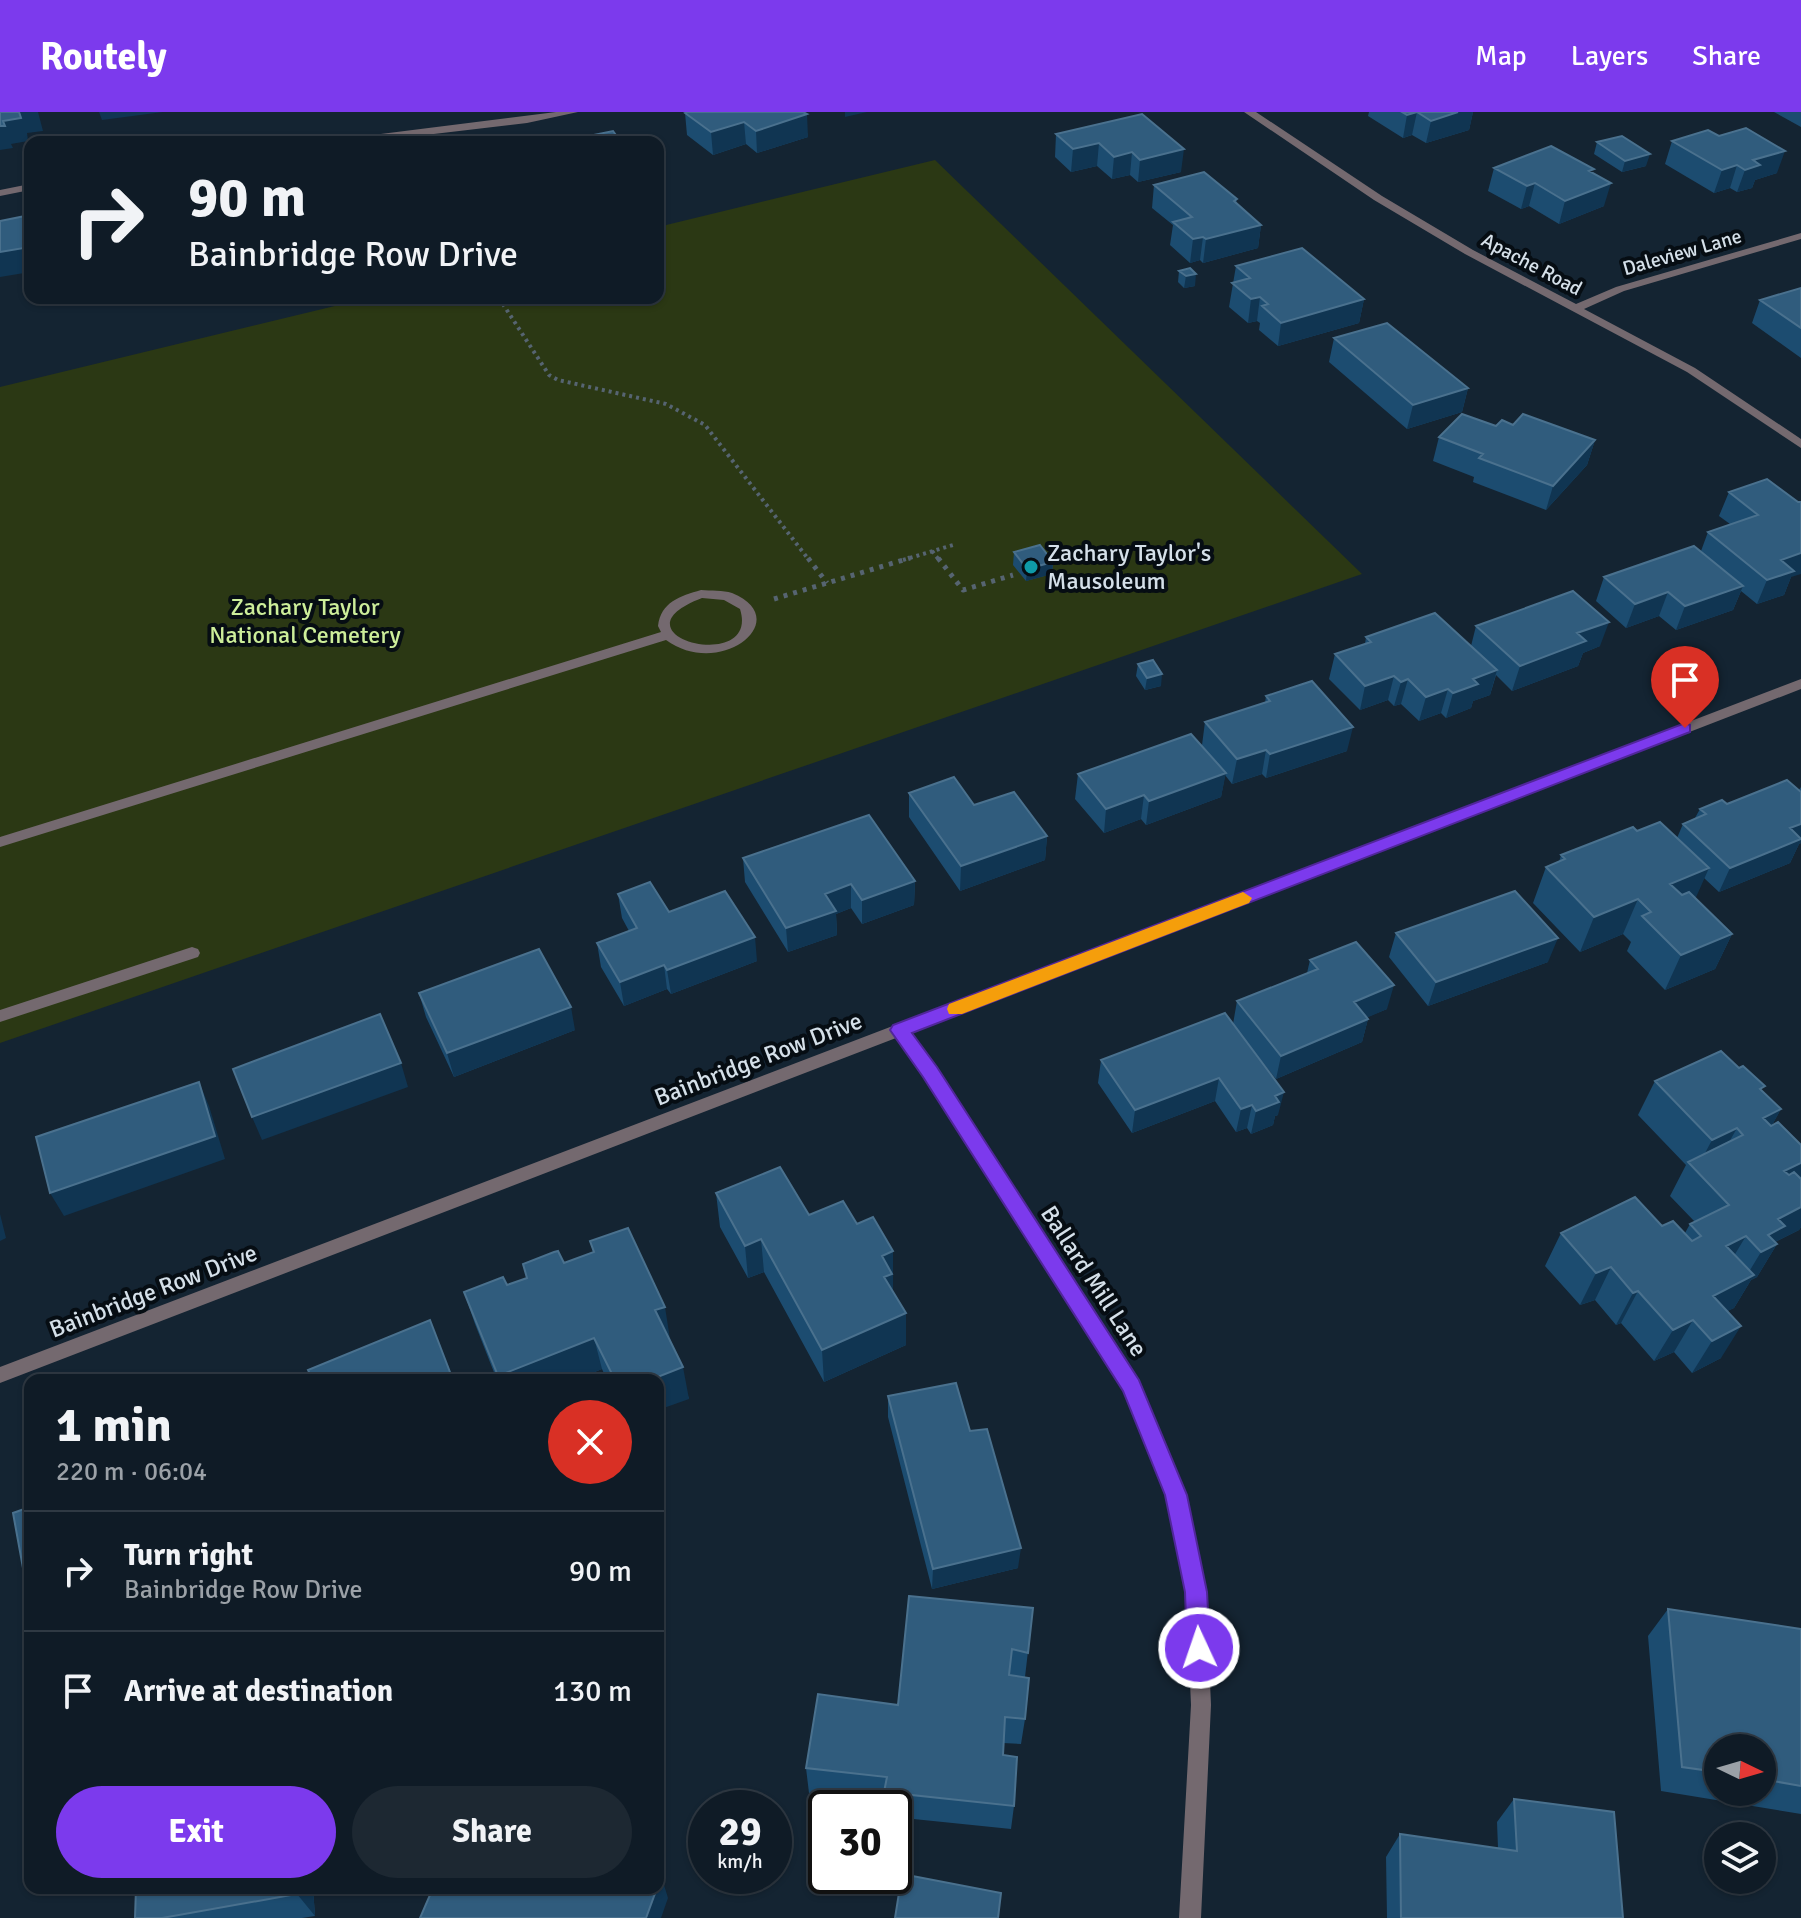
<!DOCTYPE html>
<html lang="en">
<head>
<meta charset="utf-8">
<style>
	:root { --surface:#0f1b26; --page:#1d2832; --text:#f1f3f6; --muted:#9ba1a7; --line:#2f3943; --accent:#7c3aed }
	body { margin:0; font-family:Signika,sans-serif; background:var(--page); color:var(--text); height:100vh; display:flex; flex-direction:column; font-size:30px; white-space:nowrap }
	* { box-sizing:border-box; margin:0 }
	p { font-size:26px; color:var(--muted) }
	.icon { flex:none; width:44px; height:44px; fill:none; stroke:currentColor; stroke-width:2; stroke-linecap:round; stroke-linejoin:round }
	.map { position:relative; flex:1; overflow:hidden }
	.drawer { position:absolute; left:24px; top:1262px; width:640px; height:520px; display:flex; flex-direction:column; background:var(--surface); border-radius:16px; box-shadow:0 2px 6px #0004,0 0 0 2px var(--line) }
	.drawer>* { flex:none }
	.banner { position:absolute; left:24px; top:24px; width:640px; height:168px; border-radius:16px; box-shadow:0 2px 6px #0004,0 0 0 2px var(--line); background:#0f1b26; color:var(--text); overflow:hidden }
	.needle { width:52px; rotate:95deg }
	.controls { position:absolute; left:1704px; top:1622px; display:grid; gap:16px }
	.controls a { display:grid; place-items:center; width:72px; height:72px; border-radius:50%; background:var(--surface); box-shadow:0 2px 6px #0004,0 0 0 2px var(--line); font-size:40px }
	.speed { position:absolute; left:688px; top:1678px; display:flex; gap:16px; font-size:40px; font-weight:700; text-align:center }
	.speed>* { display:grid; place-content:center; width:104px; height:104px; border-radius:50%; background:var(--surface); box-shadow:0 2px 6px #0004,0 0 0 2px var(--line); line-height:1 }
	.speed small { font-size:20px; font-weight:400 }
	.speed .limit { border:4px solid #111; border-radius:12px; background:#fff; color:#111 }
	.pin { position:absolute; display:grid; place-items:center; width:68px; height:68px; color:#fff; margin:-82px -34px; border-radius:50% 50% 50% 0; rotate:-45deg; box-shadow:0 0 8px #0007 }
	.pin .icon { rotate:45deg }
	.me { position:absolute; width:88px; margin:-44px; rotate:357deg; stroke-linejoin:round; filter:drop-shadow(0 0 6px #0008) }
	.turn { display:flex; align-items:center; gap:28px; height:168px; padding:0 32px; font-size:36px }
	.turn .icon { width:104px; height:104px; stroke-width:2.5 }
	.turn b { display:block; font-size:56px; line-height:68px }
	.round { display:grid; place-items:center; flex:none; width:84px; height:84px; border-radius:42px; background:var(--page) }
	.headline { display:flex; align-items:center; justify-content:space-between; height:136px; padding:0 32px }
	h1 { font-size:48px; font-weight:700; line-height:60px }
	.primary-button { display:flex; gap:16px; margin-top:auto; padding:16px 32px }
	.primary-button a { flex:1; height:92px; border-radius:48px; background:var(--accent); color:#fff; font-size:32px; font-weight:700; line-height:92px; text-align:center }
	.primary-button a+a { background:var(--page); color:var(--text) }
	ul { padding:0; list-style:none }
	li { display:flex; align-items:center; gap:24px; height:120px; padding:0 32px; border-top:2px solid var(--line) }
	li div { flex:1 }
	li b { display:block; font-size:30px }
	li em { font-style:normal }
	header { display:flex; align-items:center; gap:48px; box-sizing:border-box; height:112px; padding:0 40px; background:var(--accent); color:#fff }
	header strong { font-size:38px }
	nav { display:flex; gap:44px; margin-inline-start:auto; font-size:28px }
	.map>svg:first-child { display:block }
</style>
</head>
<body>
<header>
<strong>Routely</strong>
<nav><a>Map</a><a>Layers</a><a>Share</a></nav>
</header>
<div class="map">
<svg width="1801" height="1806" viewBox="0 0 1801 1806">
	<rect width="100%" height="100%" fill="#142432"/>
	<path fill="#2b3814" d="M935,48l427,414 -1362,469v-656l368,-89h290v-71z"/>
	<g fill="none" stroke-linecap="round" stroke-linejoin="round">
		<path stroke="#566471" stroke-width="4" stroke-dasharray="3 4" stroke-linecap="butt" d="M499,186l50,77 9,5 108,24 39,21 104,135
			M932,439l7,9
			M903,448l50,-15"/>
		<path stroke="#566471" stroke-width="5" stroke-dasharray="4 6" stroke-linecap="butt" d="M808,446l19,25
			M938,446l25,32 50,-15
			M774,487l136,-41"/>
		<path fill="#74696f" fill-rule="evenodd" d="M192,835l6,2 2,4 -2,4 -198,65v-12z"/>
		<path fill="#74696f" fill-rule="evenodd" d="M556,0h22l-51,11 -161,19h-30l5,-3z
			M1244,0h12l126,84 91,54 103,54 40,-17 185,-54v6l-177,52 -40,18 111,59 106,71v9l-114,-76 -222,-118 -91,-54z
			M30,72v6l-30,6v-6z
			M701,478c10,1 22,0 31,3 64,26 -11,87 -66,47l-666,207v-10l661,-205 -3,-6c3,-24 22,-30 43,-36zM702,486l22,2 16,9c21,67 -135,26 -38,-11z
			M1801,567v10l-891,344 26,34 202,313 48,115 20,97 5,113 -10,213h-22l12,-213 -5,-113 -20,-97 -42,-105 -200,-313 -28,-39 -896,345v-16z"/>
	</g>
	<path fill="#1c4c70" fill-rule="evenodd" d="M803,0l5,25 -51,16 -11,-9 -33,11 -26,-20 -2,-22z
		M1369,0h104l-4,18 -43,13 -14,-8 -9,3 -35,-22z
		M1774,0h27v15z
		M1142,2l39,58 -43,10 -8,-7 -18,4 -15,-13 -26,6 -16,-15 1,-23z
		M1672,29l105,32 -22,7 -3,8 -15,4 -7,-4 -16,5 -49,-29z
		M1597,30l49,24 -24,6 -28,-18z
		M1494,56l99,5 11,33 -45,18 -30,-18 -8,3 -33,-18z
		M1154,73l83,14 -1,4 25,22 -3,23 -55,15 -3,-3 -10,3 -20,-18 3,-20 -21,-17z
		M1236,154l128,33 -5,24 -81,23 -19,-16 1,-7 -3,-2 -9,2 -19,-16z
		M1179,159l16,15 -11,2 -6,-6z
		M1801,176v70l-49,-35 8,-23z
		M1334,226l134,50 -6,24 -55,17 -78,-67z
		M1513,313l82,15 -8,25 -41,45 -73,-28 1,-5 -41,-16 6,-24 57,-11z
		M1767,367l24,98 -7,18 -27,9 -16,-13 -8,19 -57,20 -17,-14 -33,12 -30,-27 8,-24 97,-26 7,-19 22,-8 -11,-8 10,-24z
		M1014,440l39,10 -1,12 -26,7 -13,-16z
		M1476,514l124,20 -17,7 -5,13 -66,25 -16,-16 -6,20 -17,6 -2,7 -25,10 -5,-5 -22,8 -18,-17 -7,2 -6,-6 -28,10 -31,-31 6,-25 30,-10 1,-7 105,9z
		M1138,552l23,22 -16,4 -9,-14z
		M1266,584l81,55 -81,27 -4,-4 -30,10 -7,-9 -4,22 -75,28 -5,-6 -37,14 -29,-34 3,-25 124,-29 3,-23 60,-19z
		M1801,675v56l-2,1 -9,19 -71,29 -15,-14 -9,20 37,36 -17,35 -50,21 -38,-39 4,-9 -8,-8 -43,18 -47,-49 13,-36 13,-5 2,-7 76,-24 40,7 6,-14 12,-6 5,-9 99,-19z
		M909,681l65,12 73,31 -2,24 -85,31 -51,-74z
		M743,746l172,23 -1,24 -52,19 -11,-16 -15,6 1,21 -49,17 -43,-70z
		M618,782l51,18 88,49 -86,33 -4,-5 -43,17 -23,-39 -4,-24 32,-12 -7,-13z
		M1396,821l152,29 -120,44 -39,-49z
		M1310,848l77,49 -20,8 1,2 -6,23 -86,37 -27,-33 29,69 -3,1 -2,9 -22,9 -4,-6 -11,4 -21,-31 -83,32 -34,-50 3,-23 132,-36 4,-23 70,-28z
		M419,881l156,37 -121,47 -28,-60z
		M1655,969l107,10 19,18 -9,16 29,20v82l-2,3 -24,12 2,2 -20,33 -6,3 -17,28 -7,3 -6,47 -29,15 -18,-21 -20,9 -33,-38 -5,2 -21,-25 -15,5 -35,-39 16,-33 101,-7 23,7 5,-9 5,-2 -25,-26 16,-31 -48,-50z
		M716,1081l93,22 48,9 36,27 -1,40 14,22v32l-82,37 -60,-110 -16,6 -28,-51z
		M590,1129l80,98 19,60 -31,-19h-51l-5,-11 -27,11h-78l-22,-56 -11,-32 43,-7 20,-7 -4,-14 41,-1 29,-11z
		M888,1284l82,35 48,137 -86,21 -44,-172z
		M1033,1496l-8,69v42l-4,25 -18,-1v12l11,51 -3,23 -117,-12v-9h-10v-7l-75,-8 -3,-25z
		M1668,1497l133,20v185l-140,-23 -13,-155zM1718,1636h44v44h-44z
		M1514,1687l109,119h-236l-1,-61 14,-23 98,14 -1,-26z
		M136,1776h177l2,28 -13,2h-167z"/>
	<path fill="#103552" d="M19,0h19l5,19 -16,2 1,8 -17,3 2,4 -13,2v-24l3,-5z
		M99,0h64l-61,8z
		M845,0h22l-22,5z
		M1417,0l-5,23 -9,3 4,-23z
		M1458,0h15l-4,18 -43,13 5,-22z
		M807,2l1,23 -51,16 -1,-22z
		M744,10l2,22 -33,11 -2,-23z
		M1099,31l-2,23 -26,6 2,-23z
		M1184,37l-3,23 -43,10 2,-22z
		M1785,39l-8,22 -22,7 -3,8 -15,4 8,-22 8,-10z
		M1132,40l-2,23 -18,4 2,-22z
		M1650,42l-4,12 -24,6 3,-11z
		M1737,53l-7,23 -16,5 8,-23z
		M1535,71l-6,23 -8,3 6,-23z
		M1611,71l-7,23 -45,18 6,-23z
		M1261,113l-3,23 -55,15 3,-24z
		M1203,125l-3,23 -10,3 3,-24z
		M30,135v25l-30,5v-25z
		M1196,162l-1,12 -11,2 2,-12z
		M1260,185l-3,24 -9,2 3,-24z
		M1364,187l-5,24 -81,23 3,-23z
		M1468,276l-6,24 -55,17 6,-24z
		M1595,328l-8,25 -41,45 7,-24z
		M1801,441v21l-10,3 -7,18 -27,9 10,-24 14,-20z
		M1053,450l-1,12 -26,7 1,-12z
		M1743,474l-10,24 -57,20 9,-24z
		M1668,480l-9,24 -33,12 9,-24z
		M1609,510l-9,24 -17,7 -5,13 -66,25 8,-25 57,-33z
		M1497,558l-7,25 -17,6 -2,7 -25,10 7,-25 20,-14z
		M1162,562l-1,12 -16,4 2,-12z
		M1394,564l-6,24 -28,10 5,-24z
		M1408,567l-7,25 -7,2 7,-24z
		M1448,577l-7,24 -22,8 7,-24z
		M1353,615l-6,24 -81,27 4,-24z
		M1266,638l-4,24 -30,10 5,-25z
		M1226,661l-5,24 -75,28 3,-24z
		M1144,683l-3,24 -37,14 2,-24z
		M1801,712v19l-2,1 -9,19 -71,29 11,-24 60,-40z
		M1047,724l-2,24 -85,31 1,-25z
		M1709,756l-16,36 -38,15 15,-35z
		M915,769l-1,24 -52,19v-24z
		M851,772v24l-15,6 1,21 -49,17 -2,-24 39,-34z
		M1638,787l-15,35 -43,18 14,-35z
		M1732,822l-17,35 -50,21 16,-35z
		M755,825l2,24 -86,33 -4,-24z
		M1558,826l-10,24 -120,44 8,-24z
		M664,853l3,24 -43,17 -4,-24z
		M1394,873l-7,24 -39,17 6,-24z
		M571,895l4,23 -121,47 -7,-24z
		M1368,907l-6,23 -86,37 5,-23z
		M401,951l7,24 -146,53 -10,-23z
		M1219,966l-4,23 -83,32 3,-23z
		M199,970l10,24 16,53 -161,57 -14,-23z
		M1284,980l-6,23 -3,1 -2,9 -22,9 5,-23 19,-15z
		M1252,993l-5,23 -11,4 5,-23z
		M1781,997l-19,34 1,-25z
		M1737,1016l-19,34 -22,8 16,-30z
		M1801,1051v13l-9,14 -8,-19z
		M1801,1095v20l-2,3 -24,12 2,2 -20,33 -6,3 -17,28 -36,18 15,-30 31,-16 17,-28 -2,-1h-1l20,-32z
		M0,1102l6,24 -6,3z
		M1746,1124l-20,33v-23z
		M761,1127l3,33 -16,6 -3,-32z
		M893,1139v55l-8,3 -3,-53z
		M1611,1155l-16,33 -15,5 16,-32z
		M1638,1179l-17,32 -5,2 17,-32z
		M665,1195l5,32 -9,2 -6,-31z
		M906,1201v32l-82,37 -2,-32z
		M1693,1208l-19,32 -20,9 19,-31z
		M1741,1214l-20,32 -29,15 20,-32z
		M594,1226l8,31 -27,11h-76l-1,-4z
		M683,1255l6,32 -31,11v-30h-8z
		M1021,1436l-3,20 -86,21 1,-20z
		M30,1453v12l-7,-9z
		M661,1763l7,23 -7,20h-15l11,-30h1z
		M297,1776h16l2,28 -18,-22z"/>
	<path fill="#305c7d" stroke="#4a718e" stroke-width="2" d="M0,0h19l2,6 -18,3 2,5h-5z
		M687,0h116l4,2 -51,17 -12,-9 -33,10 -26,-19z
		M1402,0h56l-27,9 -14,-9 -10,3z
		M1142,2l42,35 -44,11 -8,-8 -18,5 -15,-14 -26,6 -17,-15z
		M1746,16l39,23 -32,9 7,5 -15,5 -8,-5 -15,5 -50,-29 36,-11 11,6z
		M613,19l8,11h-62z
		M1622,24l28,18 -25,7 -28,-19z
		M1551,34l43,23 -5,2 22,12 -46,18 -30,-18 -8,3 -33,-18z
		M1204,60l33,27 -3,2 27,24 -55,14 -3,-2 -10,2 -20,-17 19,-5 -38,-32z
		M30,103v32l-30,5v-31z
		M1302,136l62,51 -83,24 -19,-17 6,-2 -8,-7 -9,2 -19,-16 18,-5 -14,-12z
		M1190,156l6,6 -10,2 -7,-5z
		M1801,176v40l-41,-28z
		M1387,211l81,65 -55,17 -79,-67z
		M1462,302l34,12 6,-6 11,5 10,-11 72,26 -42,46 -74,-28 4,-4 -44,-17z
		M1767,367l31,23h3v51l-20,7 13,11 -27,9 -59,-48 50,-17 -29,-23z
		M1040,433l13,17 -26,7 -13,-17z
		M1694,434l49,40 -58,20 -17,-14 -33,12 -31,-27z
		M1573,479l36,31 -32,11 9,8 -66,25 -44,-40z
		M1435,501l62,57 -24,9 5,5 -25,9 -5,-4 -22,8 -18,-18 -7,3 -7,-6 -29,10 -30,-32 36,-12 -5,-5z
		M1153,548l9,14 -15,4 -9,-14z
		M1312,569l41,46 -83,27 -4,-4 -29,9 -32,-37 65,-21 -4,-5z
		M1191,622l35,39 -77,28 -5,-6 -38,14 -28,-35z
		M954,665l20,28 40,-13 33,44 -86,30 -52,-73z
		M1787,668l14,12v32l-11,4 11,11 -71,29 -47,-44 23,-10 -6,-5 22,-9 5,4z
		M869,703l46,66 -53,19 -11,-16 -26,10 11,17 -50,17 -43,-70z
		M1660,710l49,46 -39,16 12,11 7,-3 43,42 -51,21 -39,-39 9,-4 -13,-13 -44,18 -48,-50 19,-8 -4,-4 72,-28 4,4z
		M650,770l19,30 56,-21 30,46 -88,33 -3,-5 -44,17 -23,-39 40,-15 -19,-34z
		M1515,779l43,47 -122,44 -40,-49z
		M1356,830l38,43 -40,17 14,17 -87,37 -44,-55 81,-32 -8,-9z
		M539,837l32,58 -124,46 -28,-60z
		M1225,901l59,79 -9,4 4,6 -23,9 -4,-6 -11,4 -22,-31 -84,32 -34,-50z
		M380,902l21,49 -149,54 -19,-48z
		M1721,939l18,17 4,-2 22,20 -5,3 21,20 -18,9 8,8 7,-4 23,23v18l-17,8 5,4 5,-3 7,7v28l-23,12 7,7 -17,9 9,9 -16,8 -15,-16 -20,10 28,29 -41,21 28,30 -29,15 -19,-21 -20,10 -35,-39 -5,2 -22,-26 -15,6 -35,-40 74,-36 27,29 11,-5 19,20 9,-5 -11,-12 39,-19 -41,-43 55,-27 -6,-7 -25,12 -57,-59z
		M199,970l16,54 -165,57 -14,-56z
		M780,1055l29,48 34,-14 14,23 16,-7 20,34 -11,5 10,18 -8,3 22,36 -84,37 -61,-111 -16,7 -29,-53z
		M628,1116l37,79 -10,3 28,57 -33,13h-35l-21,-42 -96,38 -34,-84 39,-15 4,8 20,-7 -4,-14 31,-12 4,-1 6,12 30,-11 -4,-11z
		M430,1208l23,60h-140l-5,-10z
		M956,1271l14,48 17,-2 34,119 -88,21 -45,-173z
		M30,1395v58l-7,3 -10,-55z
		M909,1484l124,12 -5,45 -16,-4 -3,26 20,3 -4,41 -20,-2 -2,38 14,2 -3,49 -130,-14 3,-15 -81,-9 12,-74 80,11z
		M1668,1497l133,20v157l-39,-7v-31h-44v24l-36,-5z
		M1514,1687l100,13 9,106h-222l-1,-84 117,17z
		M902,1762l99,19 -3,25h-103z
		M136,1776h161v6l-135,24h-27z
		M433,1776h224l-11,30h-226z"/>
	<path fill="#7c3aed" stroke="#51269a" stroke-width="2" d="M1685,611l5,2v7l-778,301 25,34 202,313 48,115 20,97 3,56 -3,8 -8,3 -9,-3 -3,-8 -2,-56 -20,-97 -42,-104 -200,-314 -33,-47 3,-5z"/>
	<path fill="#f59e0b" d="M1243,780l9,6 -3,5 -287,111h-13l-2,-5 2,-5z"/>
	<circle fill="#0f9aa8" stroke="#060d13" stroke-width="3" cx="1031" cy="455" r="8"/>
	<g text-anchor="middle" stroke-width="8" stroke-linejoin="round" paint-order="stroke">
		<g font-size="20" fill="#d5e0e9" stroke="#060d13">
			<text transform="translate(1682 140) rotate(-16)" y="7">Daleview Lane</text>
			<text transform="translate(1532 152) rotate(28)" y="7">Apache Road</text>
		</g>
		<g font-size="24" fill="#d5e0e9" stroke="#060d13" text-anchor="start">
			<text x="1047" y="449">Zachary Taylor's<tspan x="1047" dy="28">Mausoleum</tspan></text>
		</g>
		<g font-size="24" fill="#cdee9a" stroke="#060d13">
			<text x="305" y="503">Zachary Taylor<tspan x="305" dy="28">National Cemetery</tspan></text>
		</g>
		<g font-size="24" fill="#d5e0e9" stroke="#060d13">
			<text transform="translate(758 947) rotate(-21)" y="8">Bainbridge Row Drive</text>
			<text transform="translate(1094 1169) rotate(57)" y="8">Ballard Mill Lane</text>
			<text transform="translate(153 1179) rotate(-21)" y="8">Bainbridge Row Drive</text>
		</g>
	</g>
</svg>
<div class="controls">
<a><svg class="needle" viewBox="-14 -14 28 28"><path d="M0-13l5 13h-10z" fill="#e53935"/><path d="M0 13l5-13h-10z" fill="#9ba1a7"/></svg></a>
<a><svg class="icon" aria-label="layers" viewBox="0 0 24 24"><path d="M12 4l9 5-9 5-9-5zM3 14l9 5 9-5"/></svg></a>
</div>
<div class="speed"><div>29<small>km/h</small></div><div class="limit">30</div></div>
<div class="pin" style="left:1685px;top:616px;background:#d93025"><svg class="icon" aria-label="arrive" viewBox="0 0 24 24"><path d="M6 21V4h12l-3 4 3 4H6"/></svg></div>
<svg class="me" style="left:1199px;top:1536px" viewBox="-20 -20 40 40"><circle r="17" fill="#7c3aed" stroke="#fff" stroke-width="3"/><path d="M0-11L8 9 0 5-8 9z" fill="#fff"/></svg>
<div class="banner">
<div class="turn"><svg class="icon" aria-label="right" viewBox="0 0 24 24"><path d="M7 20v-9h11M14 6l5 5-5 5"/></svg><div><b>90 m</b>Bainbridge Row Drive</div></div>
</div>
<section class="drawer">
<div class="headline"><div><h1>1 min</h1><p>220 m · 06:04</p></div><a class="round" style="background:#d93025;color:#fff"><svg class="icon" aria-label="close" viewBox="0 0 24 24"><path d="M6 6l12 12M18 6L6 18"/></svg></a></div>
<ul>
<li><svg class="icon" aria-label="right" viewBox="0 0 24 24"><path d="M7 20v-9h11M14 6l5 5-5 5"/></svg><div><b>Turn right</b><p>Bainbridge Row Drive</p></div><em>90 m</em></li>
<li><svg class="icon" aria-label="arrive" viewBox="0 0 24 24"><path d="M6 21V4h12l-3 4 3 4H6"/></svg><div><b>Arrive at destination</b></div><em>130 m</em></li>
</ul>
<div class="primary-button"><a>Exit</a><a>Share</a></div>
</section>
</div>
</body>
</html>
